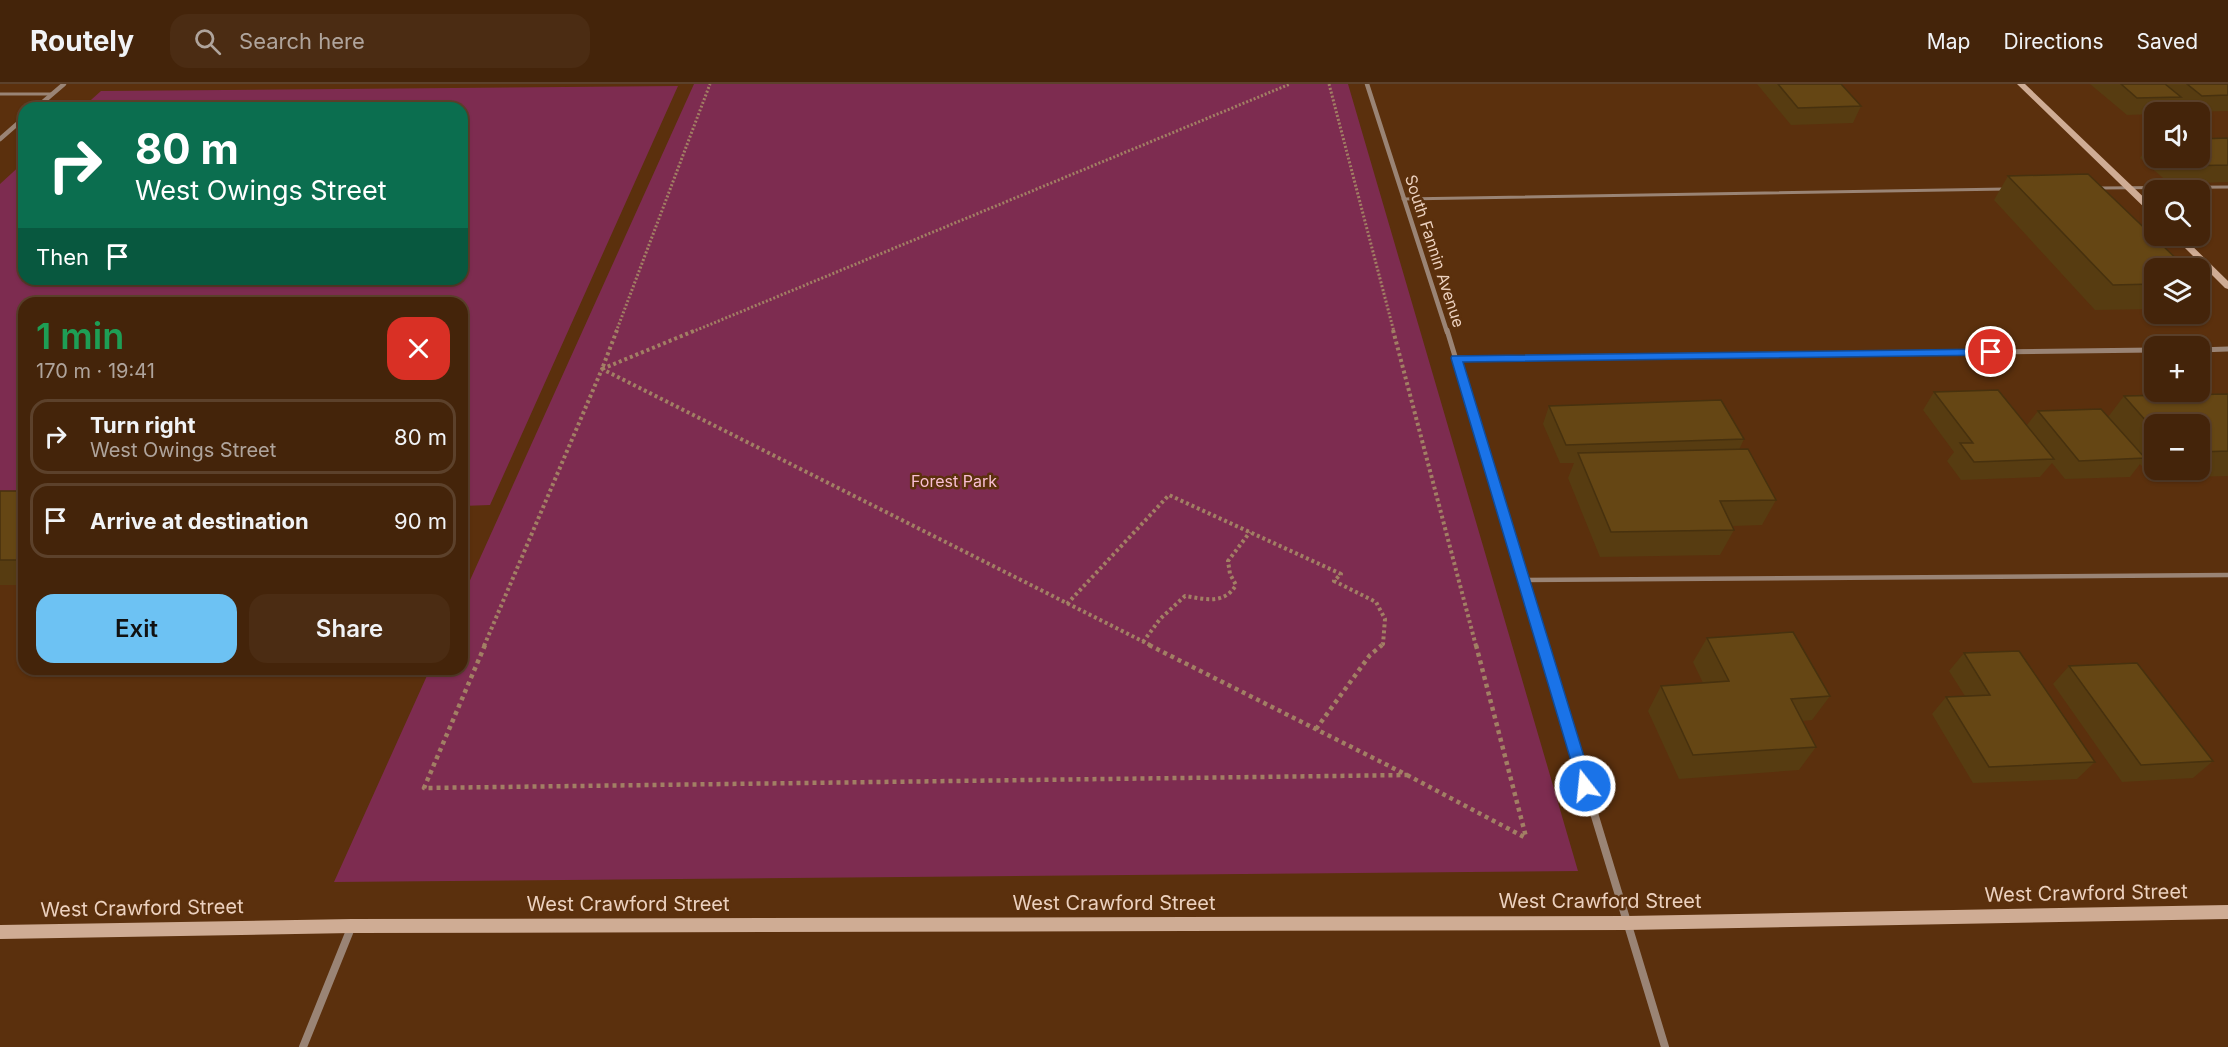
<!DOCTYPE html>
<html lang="en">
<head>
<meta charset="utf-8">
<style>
	:root { --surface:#44240a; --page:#4b2c13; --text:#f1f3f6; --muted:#afa49c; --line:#5c412b; --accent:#6dc2f3 }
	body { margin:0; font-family:Inter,sans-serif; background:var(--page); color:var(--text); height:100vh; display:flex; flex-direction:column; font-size:22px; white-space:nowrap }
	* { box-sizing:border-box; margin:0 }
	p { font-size:20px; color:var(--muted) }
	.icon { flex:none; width:33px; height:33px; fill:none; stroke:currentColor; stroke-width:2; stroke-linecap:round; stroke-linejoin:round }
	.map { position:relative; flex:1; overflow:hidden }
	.details { position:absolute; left:18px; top:213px; width:450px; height:378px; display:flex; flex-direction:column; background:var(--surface); border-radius:18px; box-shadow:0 2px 4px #0004,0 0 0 2px var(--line) }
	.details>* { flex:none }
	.hud { position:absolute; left:18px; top:18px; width:450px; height:183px; border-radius:18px; box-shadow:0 2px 4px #0004,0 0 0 2px var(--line); background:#0b6e4f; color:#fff; overflow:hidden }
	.fabs { position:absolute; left:2144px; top:18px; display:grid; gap:12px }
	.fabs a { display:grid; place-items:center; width:66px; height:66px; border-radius:12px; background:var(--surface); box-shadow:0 2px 4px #0004,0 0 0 2px var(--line); font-size:30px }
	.pin { position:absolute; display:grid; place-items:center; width:51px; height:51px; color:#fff; margin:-26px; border:3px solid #fff; border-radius:50%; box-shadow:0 2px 6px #0007 }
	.me { position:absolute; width:66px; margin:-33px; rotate:344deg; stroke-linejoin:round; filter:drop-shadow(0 0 4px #0008) }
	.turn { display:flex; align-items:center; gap:21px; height:126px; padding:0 18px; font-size:27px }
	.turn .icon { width:78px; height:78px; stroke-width:2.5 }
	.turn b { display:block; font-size:42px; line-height:51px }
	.then { display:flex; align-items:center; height:57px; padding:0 18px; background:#0003; gap:12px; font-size:22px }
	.round { display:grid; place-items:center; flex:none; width:63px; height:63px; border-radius:18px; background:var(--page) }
	.head { display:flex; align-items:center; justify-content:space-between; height:102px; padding:0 18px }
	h1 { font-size:36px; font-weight:600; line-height:45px; color:#1e9e55 }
	.cta { display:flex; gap:12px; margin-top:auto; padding:12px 18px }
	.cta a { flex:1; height:69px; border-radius:18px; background:var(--accent); color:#111; font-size:24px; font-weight:600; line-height:69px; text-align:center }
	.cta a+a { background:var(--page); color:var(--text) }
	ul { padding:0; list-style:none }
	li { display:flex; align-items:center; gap:18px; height:75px; margin:0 12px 9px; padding:0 6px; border:3px solid var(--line); border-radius:18px }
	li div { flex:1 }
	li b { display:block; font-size:22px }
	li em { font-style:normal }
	header { display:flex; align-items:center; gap:36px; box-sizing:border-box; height:84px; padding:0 30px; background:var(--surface); border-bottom:2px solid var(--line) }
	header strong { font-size:28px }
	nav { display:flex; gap:33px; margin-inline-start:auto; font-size:21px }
	.search { width:420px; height:54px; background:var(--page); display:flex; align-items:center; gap:15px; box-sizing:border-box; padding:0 21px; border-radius:18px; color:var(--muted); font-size:22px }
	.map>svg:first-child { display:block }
</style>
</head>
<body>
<header>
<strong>Routely</strong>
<div class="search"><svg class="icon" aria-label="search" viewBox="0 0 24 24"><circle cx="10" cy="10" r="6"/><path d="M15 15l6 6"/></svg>Search here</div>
<nav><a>Map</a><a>Directions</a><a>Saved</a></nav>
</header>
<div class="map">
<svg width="2228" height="963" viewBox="0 0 2228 963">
	<rect width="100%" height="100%" fill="#5b300d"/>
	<path fill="#7d2c50" d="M694,0h654l230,787 -1244,11 96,-213h32v-71z
		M678,2l-188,419 -28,1v-203h-438v209h-24v-328l24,-22v117h438v-171h-380l19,-17z"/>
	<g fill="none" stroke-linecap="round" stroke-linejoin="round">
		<path stroke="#a27f64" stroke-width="3" stroke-dasharray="2 2" stroke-linecap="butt" d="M1329,0l65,248
			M616,248l94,-248
			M692,248l598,-248"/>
		<path stroke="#a27f64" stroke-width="4" stroke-dasharray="3 3" stroke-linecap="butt" d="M617,246l-15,39 94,-39
			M1393,246l83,316
			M1067,520l102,-109 172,79 -7,7 42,21 9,17 -2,25 -3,2
			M1143,558l17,-23 25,-23c20,3 39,9 51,-11l-6,-11 -2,-13 22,-29
			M484,562l118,-277 550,277"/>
		<path stroke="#a27f64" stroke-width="4.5" stroke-dasharray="4 4" stroke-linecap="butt" d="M485,561l-61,143 983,-13
			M1149,561l258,130
			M1476,561l50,192
			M1316,645l54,-74 12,-10
			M1407,691l119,63"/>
		<path stroke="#9a8475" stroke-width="3" d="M0,10h52
			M2099,104l129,-1
			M1403,115l603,-10"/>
		<path stroke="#9a8475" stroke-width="4.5" d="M1523,496l705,-5"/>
		<path stroke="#9a8475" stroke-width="4.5" d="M1367,0l80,248
			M36,24l28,-24
			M0,55l24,-21"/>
		<path stroke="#9a8475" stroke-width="5" d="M1447,246l96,316
			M2199,266l29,-1
			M1456,274l698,-8"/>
		<path stroke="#9a8475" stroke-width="8" d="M1543,561l122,402
			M303,963l48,-119"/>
		<path fill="#cfac94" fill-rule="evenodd" d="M2017,0h8l129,123v8l-3,-1z
			M2173,152h9l46,45v8l-3,-1z
			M2228,821v14l-601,11 -1275,3 -352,6v-14l352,-6 1275,-3z"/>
	</g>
	<path fill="#573c11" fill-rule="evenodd" d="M1757,0h84l20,22 -8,17 -62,2z
		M2090,0h138v27l-38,1 -13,-10 -6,10h-17v2l-27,1z
		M2228,54v44l-58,2 -30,-26 12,-17 2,-1v18h45z
		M2008,92l146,92v41l-59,1 -101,-110z
		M1934,308l93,33 11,-14 70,6 16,-21 104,-2v82l-75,2 -13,-14 -10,13 -65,2 -13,-16 -12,14 -79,3 -14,-19 7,-9 -31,-42zM2154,340h45v46h-45z
		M1549,322l195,33 -5,11 37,50 -14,25 -30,1 2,4 -14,25 -120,2 -32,-79 6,-15h-14l-17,-39z
		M0,407h24v94h-24z
		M1707,554l123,58 -18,24 -10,1 14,26 -17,23 -120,9 -31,-68 13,-25 42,-3 -10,-21z
		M1964,569l131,109 -18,17 -104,4 -41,-69 14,-17 19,-1 -16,-25z
		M2069,582l144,95 -20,17 -71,4 -69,-98z"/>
	<path fill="#654614" stroke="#47310e" stroke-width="1.5" d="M1778,0h63l20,22 -63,2z
		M2121,0h44l16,13 -44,1z
		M2187,0h41v11l-26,1z
		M2228,54v27l-46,1 -10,-8h27v-19z
		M2088,90l98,94h-32v16l-41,1 -105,-109z
		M1998,306l56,69 -80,3 -14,-19h13l-39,-51z
		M2228,310v57l-29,1v-28h-45v6l-30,-34z
		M1721,316l23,39 -178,6 -17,-39z
		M2101,325l44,49 -66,3 -41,-50z
		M1748,365l28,51 -56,1 14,29 -123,2 -33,-79z
		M0,407h24v69h-24z
		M1793,548l37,64 -39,3 25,48 -123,8 -32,-69 68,-5 -22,-43z
		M2019,567l76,111 -106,5 -43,-70 44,-2 -26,-42z
		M2137,579l76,98 -72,4 -72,-99z"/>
	<path fill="#1a73e8" stroke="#114b97" stroke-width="1.5" d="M1991,265l4,1v5l-532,7 130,424 -2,5 -6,2 -5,-2 -129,-433 1,-2z"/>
	<g text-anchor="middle" stroke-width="5" stroke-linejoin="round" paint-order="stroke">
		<g font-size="16" fill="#ecd1bf" stroke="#5b300d">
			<text transform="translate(1435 167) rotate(72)" y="6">South Fannin Avenue</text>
		</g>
		<g font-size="16" fill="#f9bfd4" stroke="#5b300d">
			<text x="954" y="403">Forest Park</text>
		</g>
		<g font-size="20" fill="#ecd1bf" stroke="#5b300d">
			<text transform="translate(2086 809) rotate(-1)" y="7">West Crawford Street</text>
			<text x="1600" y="824">West Crawford Street</text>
			<text x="1114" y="826">West Crawford Street</text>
			<text x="628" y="827">West Crawford Street</text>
			<text transform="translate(142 824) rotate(-1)" y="7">West Crawford Street</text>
		</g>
	</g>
</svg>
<div class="fabs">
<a><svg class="icon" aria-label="sound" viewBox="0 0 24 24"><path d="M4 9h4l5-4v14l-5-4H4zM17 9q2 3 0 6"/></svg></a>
<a><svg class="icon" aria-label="search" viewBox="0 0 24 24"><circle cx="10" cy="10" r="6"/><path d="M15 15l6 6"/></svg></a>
<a><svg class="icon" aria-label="layers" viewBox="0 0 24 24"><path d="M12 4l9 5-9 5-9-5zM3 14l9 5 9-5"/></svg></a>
<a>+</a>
<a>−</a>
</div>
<div class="pin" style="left:1991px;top:268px;background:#d93025"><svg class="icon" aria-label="arrive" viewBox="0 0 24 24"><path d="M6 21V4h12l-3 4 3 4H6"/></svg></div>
<svg class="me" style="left:1585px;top:702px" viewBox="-20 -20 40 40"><circle r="17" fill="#1a73e8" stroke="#fff" stroke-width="3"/><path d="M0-11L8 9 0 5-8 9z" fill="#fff"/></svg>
<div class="hud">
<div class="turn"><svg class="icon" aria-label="right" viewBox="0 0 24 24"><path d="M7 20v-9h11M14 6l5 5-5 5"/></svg><div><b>80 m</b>West Owings Street</div></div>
<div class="then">Then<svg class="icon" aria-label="arrive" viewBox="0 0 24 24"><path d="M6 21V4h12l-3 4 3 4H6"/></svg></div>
</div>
<section class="details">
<div class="head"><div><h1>1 min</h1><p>170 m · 19:41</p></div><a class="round" style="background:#d93025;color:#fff"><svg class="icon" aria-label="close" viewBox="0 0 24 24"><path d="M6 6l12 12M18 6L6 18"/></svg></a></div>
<ul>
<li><svg class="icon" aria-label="right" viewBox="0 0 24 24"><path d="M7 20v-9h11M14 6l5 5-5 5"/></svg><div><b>Turn right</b><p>West Owings Street</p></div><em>80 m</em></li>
<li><svg class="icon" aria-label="arrive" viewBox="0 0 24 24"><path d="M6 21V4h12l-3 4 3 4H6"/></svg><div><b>Arrive at destination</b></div><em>90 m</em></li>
</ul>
<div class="cta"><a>Exit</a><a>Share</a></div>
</section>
</div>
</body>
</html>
